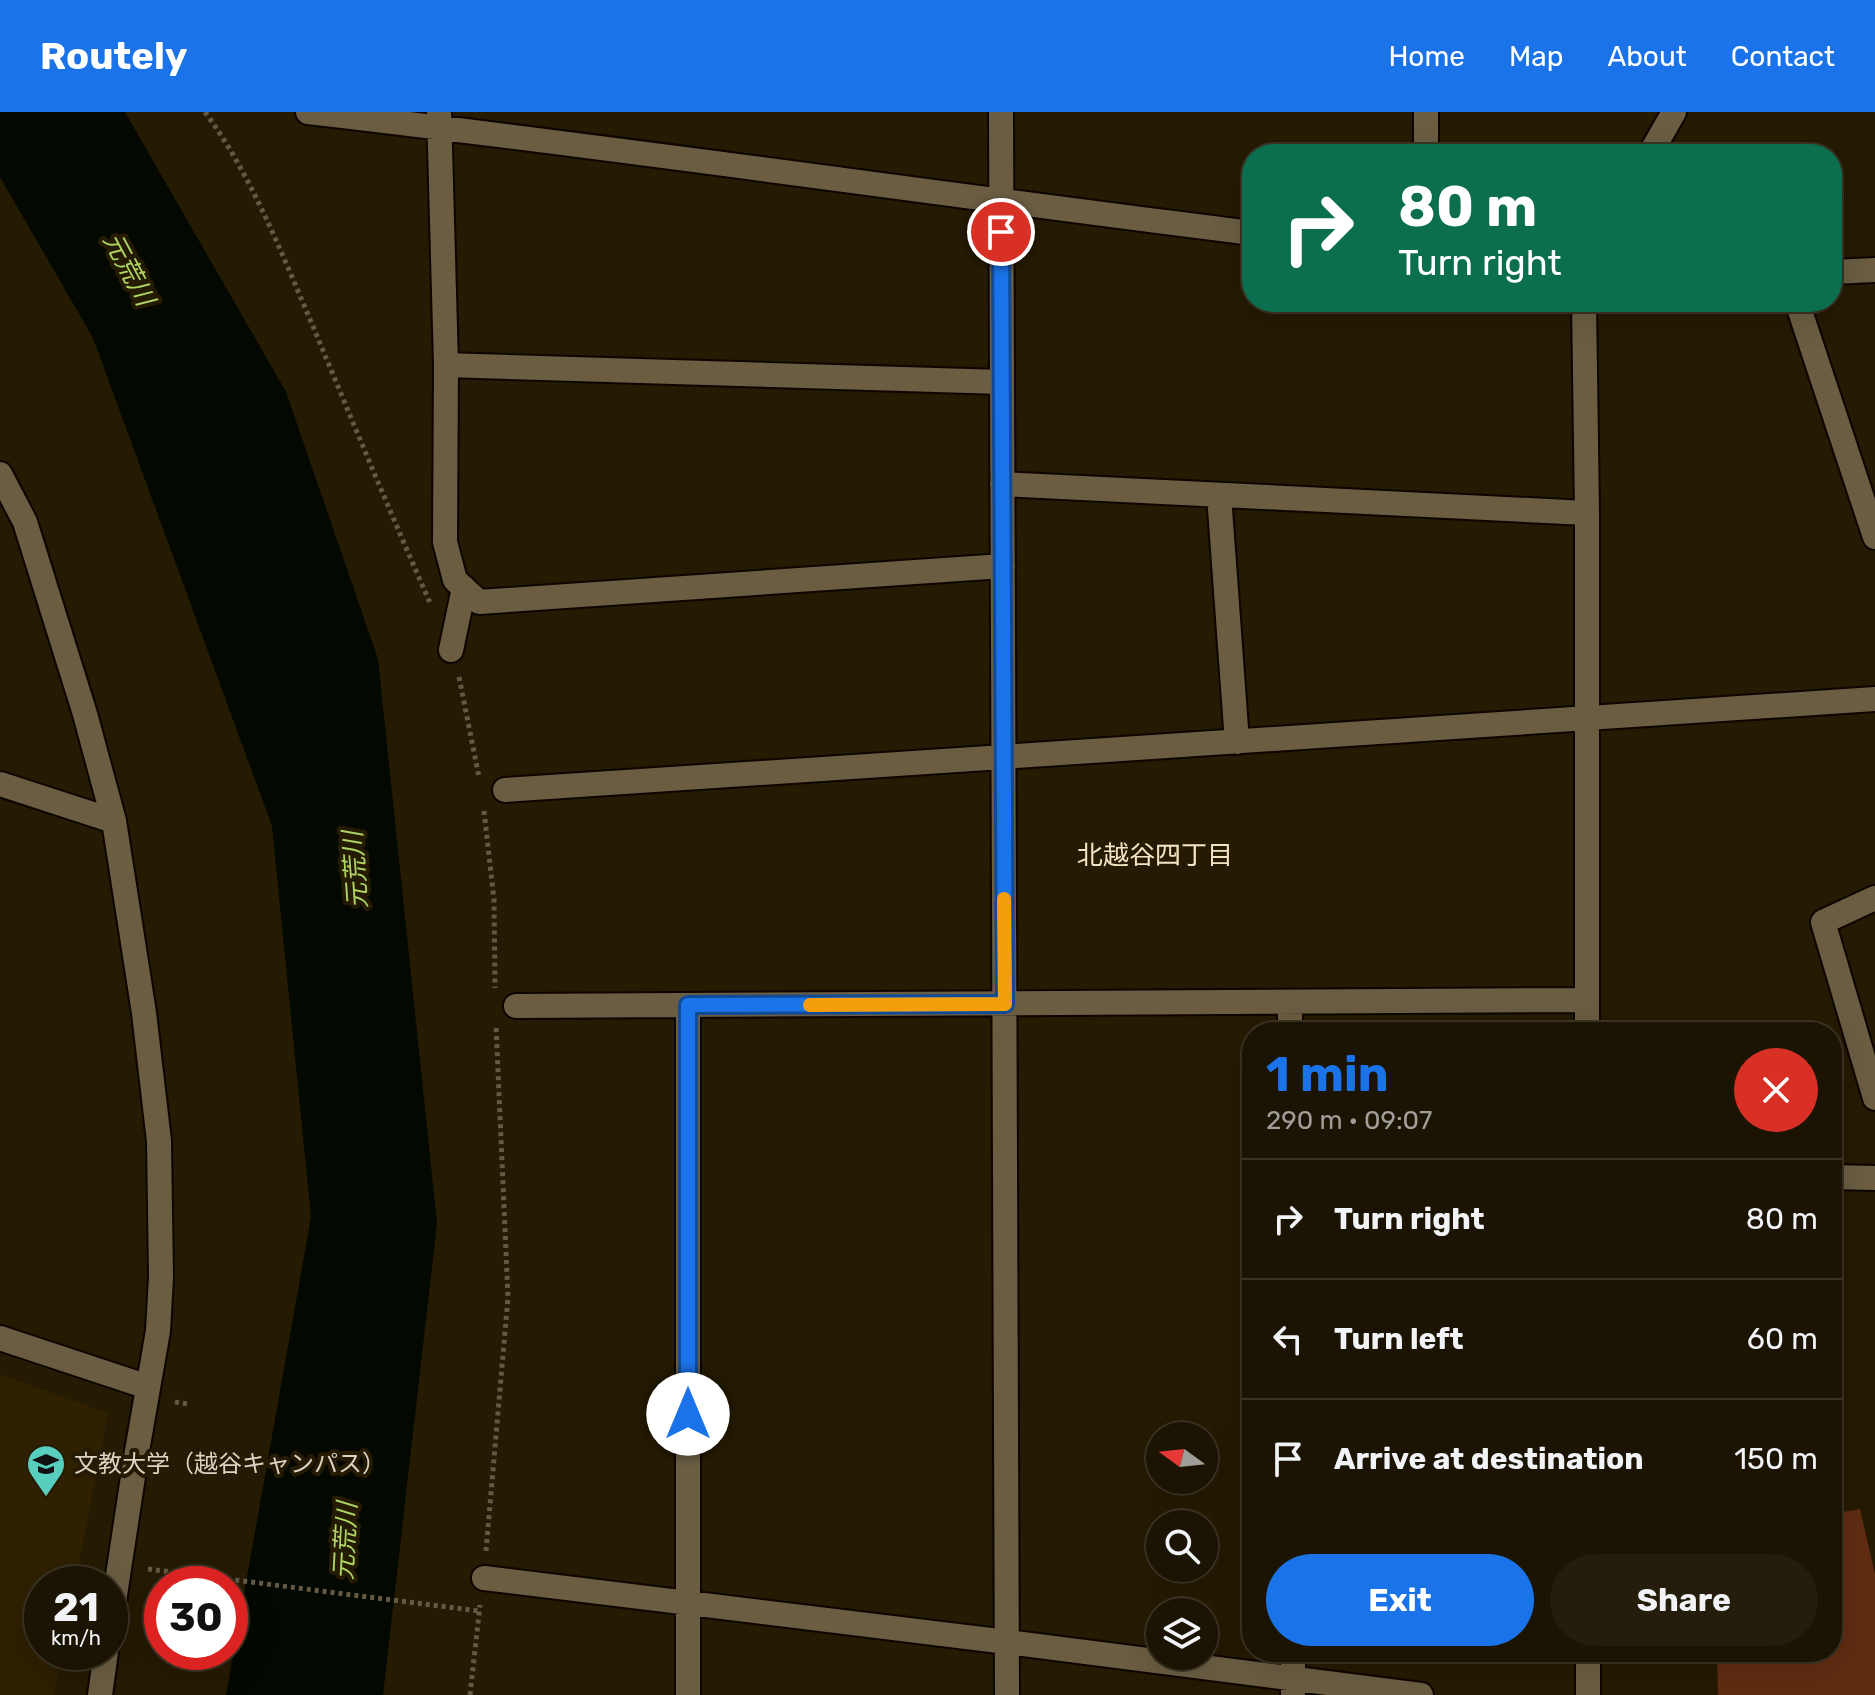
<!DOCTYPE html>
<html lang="en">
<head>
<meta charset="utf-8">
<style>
	:root { --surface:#1c1402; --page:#251d0c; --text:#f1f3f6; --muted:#a09e99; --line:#3a3324; --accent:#1a73e8 }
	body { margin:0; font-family:Rubik,"Noto Sans JP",sans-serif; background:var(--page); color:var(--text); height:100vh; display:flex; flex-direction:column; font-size:30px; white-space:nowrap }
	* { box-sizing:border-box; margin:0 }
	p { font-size:26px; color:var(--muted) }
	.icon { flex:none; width:44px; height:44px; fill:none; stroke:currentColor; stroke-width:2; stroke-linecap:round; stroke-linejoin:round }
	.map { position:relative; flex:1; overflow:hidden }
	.side { position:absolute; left:1242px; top:910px; width:600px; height:640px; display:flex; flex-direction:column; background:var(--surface); border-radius:32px; box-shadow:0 8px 32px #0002,0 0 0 2px var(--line) }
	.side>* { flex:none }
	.hud { position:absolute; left:1242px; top:32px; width:600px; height:168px; border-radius:32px; box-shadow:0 8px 32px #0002,0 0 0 2px var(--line); background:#0b6e4f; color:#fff; overflow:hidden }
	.needle { width:52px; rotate:285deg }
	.buttons { position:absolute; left:1146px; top:1310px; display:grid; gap:16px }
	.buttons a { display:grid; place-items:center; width:72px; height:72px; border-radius:50%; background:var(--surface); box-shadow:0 8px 32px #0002,0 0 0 2px var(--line); font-size:40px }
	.speed { position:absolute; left:24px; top:1454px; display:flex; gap:16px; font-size:40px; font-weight:700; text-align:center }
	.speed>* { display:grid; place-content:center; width:104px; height:104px; border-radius:50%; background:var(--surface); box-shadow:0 8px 32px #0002,0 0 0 2px var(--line); line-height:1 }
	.speed small { font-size:20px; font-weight:400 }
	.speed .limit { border:12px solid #d22; background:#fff; color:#111 }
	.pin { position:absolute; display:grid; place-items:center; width:68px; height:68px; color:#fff; margin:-34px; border:4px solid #fff; border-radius:50%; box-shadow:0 2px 8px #0007 }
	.me { position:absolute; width:88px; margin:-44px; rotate:0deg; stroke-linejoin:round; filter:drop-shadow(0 0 6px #0008) }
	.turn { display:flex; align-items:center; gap:28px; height:168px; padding:0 24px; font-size:36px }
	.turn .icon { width:104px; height:104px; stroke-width:2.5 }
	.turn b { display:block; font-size:56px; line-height:68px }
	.round { display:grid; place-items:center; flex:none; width:84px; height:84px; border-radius:42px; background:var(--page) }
	.head { display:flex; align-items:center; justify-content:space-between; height:136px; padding:0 24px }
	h1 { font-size:48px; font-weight:700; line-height:60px; color:var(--accent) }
	.primary-button { display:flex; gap:16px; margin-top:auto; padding:16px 24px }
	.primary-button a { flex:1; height:92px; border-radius:48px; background:var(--accent); color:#fff; font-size:32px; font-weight:700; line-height:92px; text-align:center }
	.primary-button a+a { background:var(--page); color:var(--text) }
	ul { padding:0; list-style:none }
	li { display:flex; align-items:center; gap:24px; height:120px; padding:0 24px; border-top:2px solid var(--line) }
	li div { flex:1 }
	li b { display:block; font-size:30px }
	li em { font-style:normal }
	header { display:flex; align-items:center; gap:48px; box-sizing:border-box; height:112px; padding:0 40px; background:var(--accent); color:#fff }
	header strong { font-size:38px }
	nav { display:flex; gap:44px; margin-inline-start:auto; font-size:28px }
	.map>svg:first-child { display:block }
</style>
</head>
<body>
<header>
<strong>Routely</strong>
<nav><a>Home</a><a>Map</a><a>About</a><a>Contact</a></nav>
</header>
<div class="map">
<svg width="1875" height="1583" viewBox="0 0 1875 1583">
	<rect width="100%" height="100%" fill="#251a02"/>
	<path fill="#2e2000" d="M0,1262l108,39 -33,171h-33v68h20l-8,43h-54z"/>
	<path fill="#5f2c11" d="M1860,1397l15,65v121h-157l-1,-43h115v-138z"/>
	<path fill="#030800" d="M0,0h125l161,280 92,267 59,564 -54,472h-157l85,-478 -39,-391 -179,-488 -93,-161z"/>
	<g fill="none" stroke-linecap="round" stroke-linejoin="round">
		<defs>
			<path id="minor" d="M308,0c315,36 629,82 944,121
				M439,0l7,253 -1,177 10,38 24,22 524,-36
				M1001,0l6,1583
				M1426,0v42
				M1650,42l24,-42
				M1832,160l43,-2
				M1584,190l3,211v519
				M1797,190l78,235
				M446,253l556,17
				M0,362l25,48 60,192 29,107 30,192 15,128 2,136 -3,54 -22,126 -26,171
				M1002,372l585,29
				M1219,383l18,247
				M451,538l13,-62
				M0,672l114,37
				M505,678l1370,-91
				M1875,786l-52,24 52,176
				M1290,890v30
				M688,893v690
				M516,894l1071,-6
				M1832,1065l43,1
				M0,1226l148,49
				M484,1466l523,64 414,53
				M1293,1540v41
				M1588,1540v43
				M100,1583l6,-43"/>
		</defs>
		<use href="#minor" stroke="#0e0500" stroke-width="28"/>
		<path stroke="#635945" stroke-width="5" stroke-dasharray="4 4" stroke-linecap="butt" d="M205,0c47,64 76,140 107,212 39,94 78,188 119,281
			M459,565l20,100
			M484,699l10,89 1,88
			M175,1290l12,2
			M486,1439l22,-254 -12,-271
			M148,1457l331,42
			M470,1583l10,-90"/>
		<use href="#minor" stroke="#6a5d42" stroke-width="24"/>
	</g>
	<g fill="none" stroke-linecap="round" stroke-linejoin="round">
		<defs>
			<path id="route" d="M688,1302v-409l317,-1 -4,-772"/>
		</defs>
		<use href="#route" stroke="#114b97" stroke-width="20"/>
		<use href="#route" stroke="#1a73e8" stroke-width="14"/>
		<path stroke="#f59e0b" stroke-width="14" d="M810,893l195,-1 -1,-105"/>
	</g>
	<defs>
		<symbol id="school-pin" viewBox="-11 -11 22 30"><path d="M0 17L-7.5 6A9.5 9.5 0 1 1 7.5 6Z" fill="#58cebf" stroke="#251a02"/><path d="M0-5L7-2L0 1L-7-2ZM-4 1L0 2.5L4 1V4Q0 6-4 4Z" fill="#111"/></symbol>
	</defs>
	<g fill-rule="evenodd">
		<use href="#school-pin" x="24" y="1330" width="44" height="60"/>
	</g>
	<g text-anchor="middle" stroke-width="8" stroke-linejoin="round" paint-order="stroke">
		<g font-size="24" fill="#dbd4c5" stroke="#251a02" text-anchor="start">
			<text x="74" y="1360">文教大学（越谷キャンパス）</text>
		</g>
		<g font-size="26" font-style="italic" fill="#aed462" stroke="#251a02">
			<text transform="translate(129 157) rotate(62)" y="9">元荒川</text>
			<text transform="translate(355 758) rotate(-94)" y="9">元荒川</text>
			<text transform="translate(345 1429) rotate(-87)" y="9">元荒川</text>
		</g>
		<g font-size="26" fill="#f2e3c4" stroke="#251a02">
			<text x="1155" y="752">北越谷四丁目</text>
		</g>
	</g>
</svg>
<div class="buttons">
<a><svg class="needle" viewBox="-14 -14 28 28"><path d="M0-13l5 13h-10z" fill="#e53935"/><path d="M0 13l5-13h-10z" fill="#a09e99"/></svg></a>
<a><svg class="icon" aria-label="search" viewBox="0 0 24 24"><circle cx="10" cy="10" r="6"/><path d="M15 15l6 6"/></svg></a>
<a><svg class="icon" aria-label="layers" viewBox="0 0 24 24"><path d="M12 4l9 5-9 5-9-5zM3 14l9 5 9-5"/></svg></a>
</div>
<div class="speed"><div>21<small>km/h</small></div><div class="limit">30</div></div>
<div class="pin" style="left:1001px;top:120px;background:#d93025"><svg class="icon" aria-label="arrive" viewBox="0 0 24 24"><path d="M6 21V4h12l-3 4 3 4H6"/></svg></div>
<svg class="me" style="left:688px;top:1302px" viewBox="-20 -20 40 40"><circle r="19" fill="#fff"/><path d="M0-13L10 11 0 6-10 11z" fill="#1a73e8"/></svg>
<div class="hud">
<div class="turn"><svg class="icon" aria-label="right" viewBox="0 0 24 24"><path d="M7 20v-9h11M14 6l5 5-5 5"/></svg><div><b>80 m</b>Turn right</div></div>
</div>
<section class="side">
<div class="head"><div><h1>1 min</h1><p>290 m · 09:07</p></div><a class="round" style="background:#d93025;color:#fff"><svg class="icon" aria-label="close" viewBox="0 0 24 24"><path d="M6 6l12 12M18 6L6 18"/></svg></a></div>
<ul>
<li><svg class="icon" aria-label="right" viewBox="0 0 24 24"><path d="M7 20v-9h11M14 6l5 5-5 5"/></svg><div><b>Turn right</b></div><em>80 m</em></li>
<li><svg class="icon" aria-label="left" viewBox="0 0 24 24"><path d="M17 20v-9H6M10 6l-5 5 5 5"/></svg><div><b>Turn left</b></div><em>60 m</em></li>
<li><svg class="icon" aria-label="arrive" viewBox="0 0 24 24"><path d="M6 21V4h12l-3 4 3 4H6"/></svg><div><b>Arrive at destination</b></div><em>150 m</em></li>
</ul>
<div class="primary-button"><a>Exit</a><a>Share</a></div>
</section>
</div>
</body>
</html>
